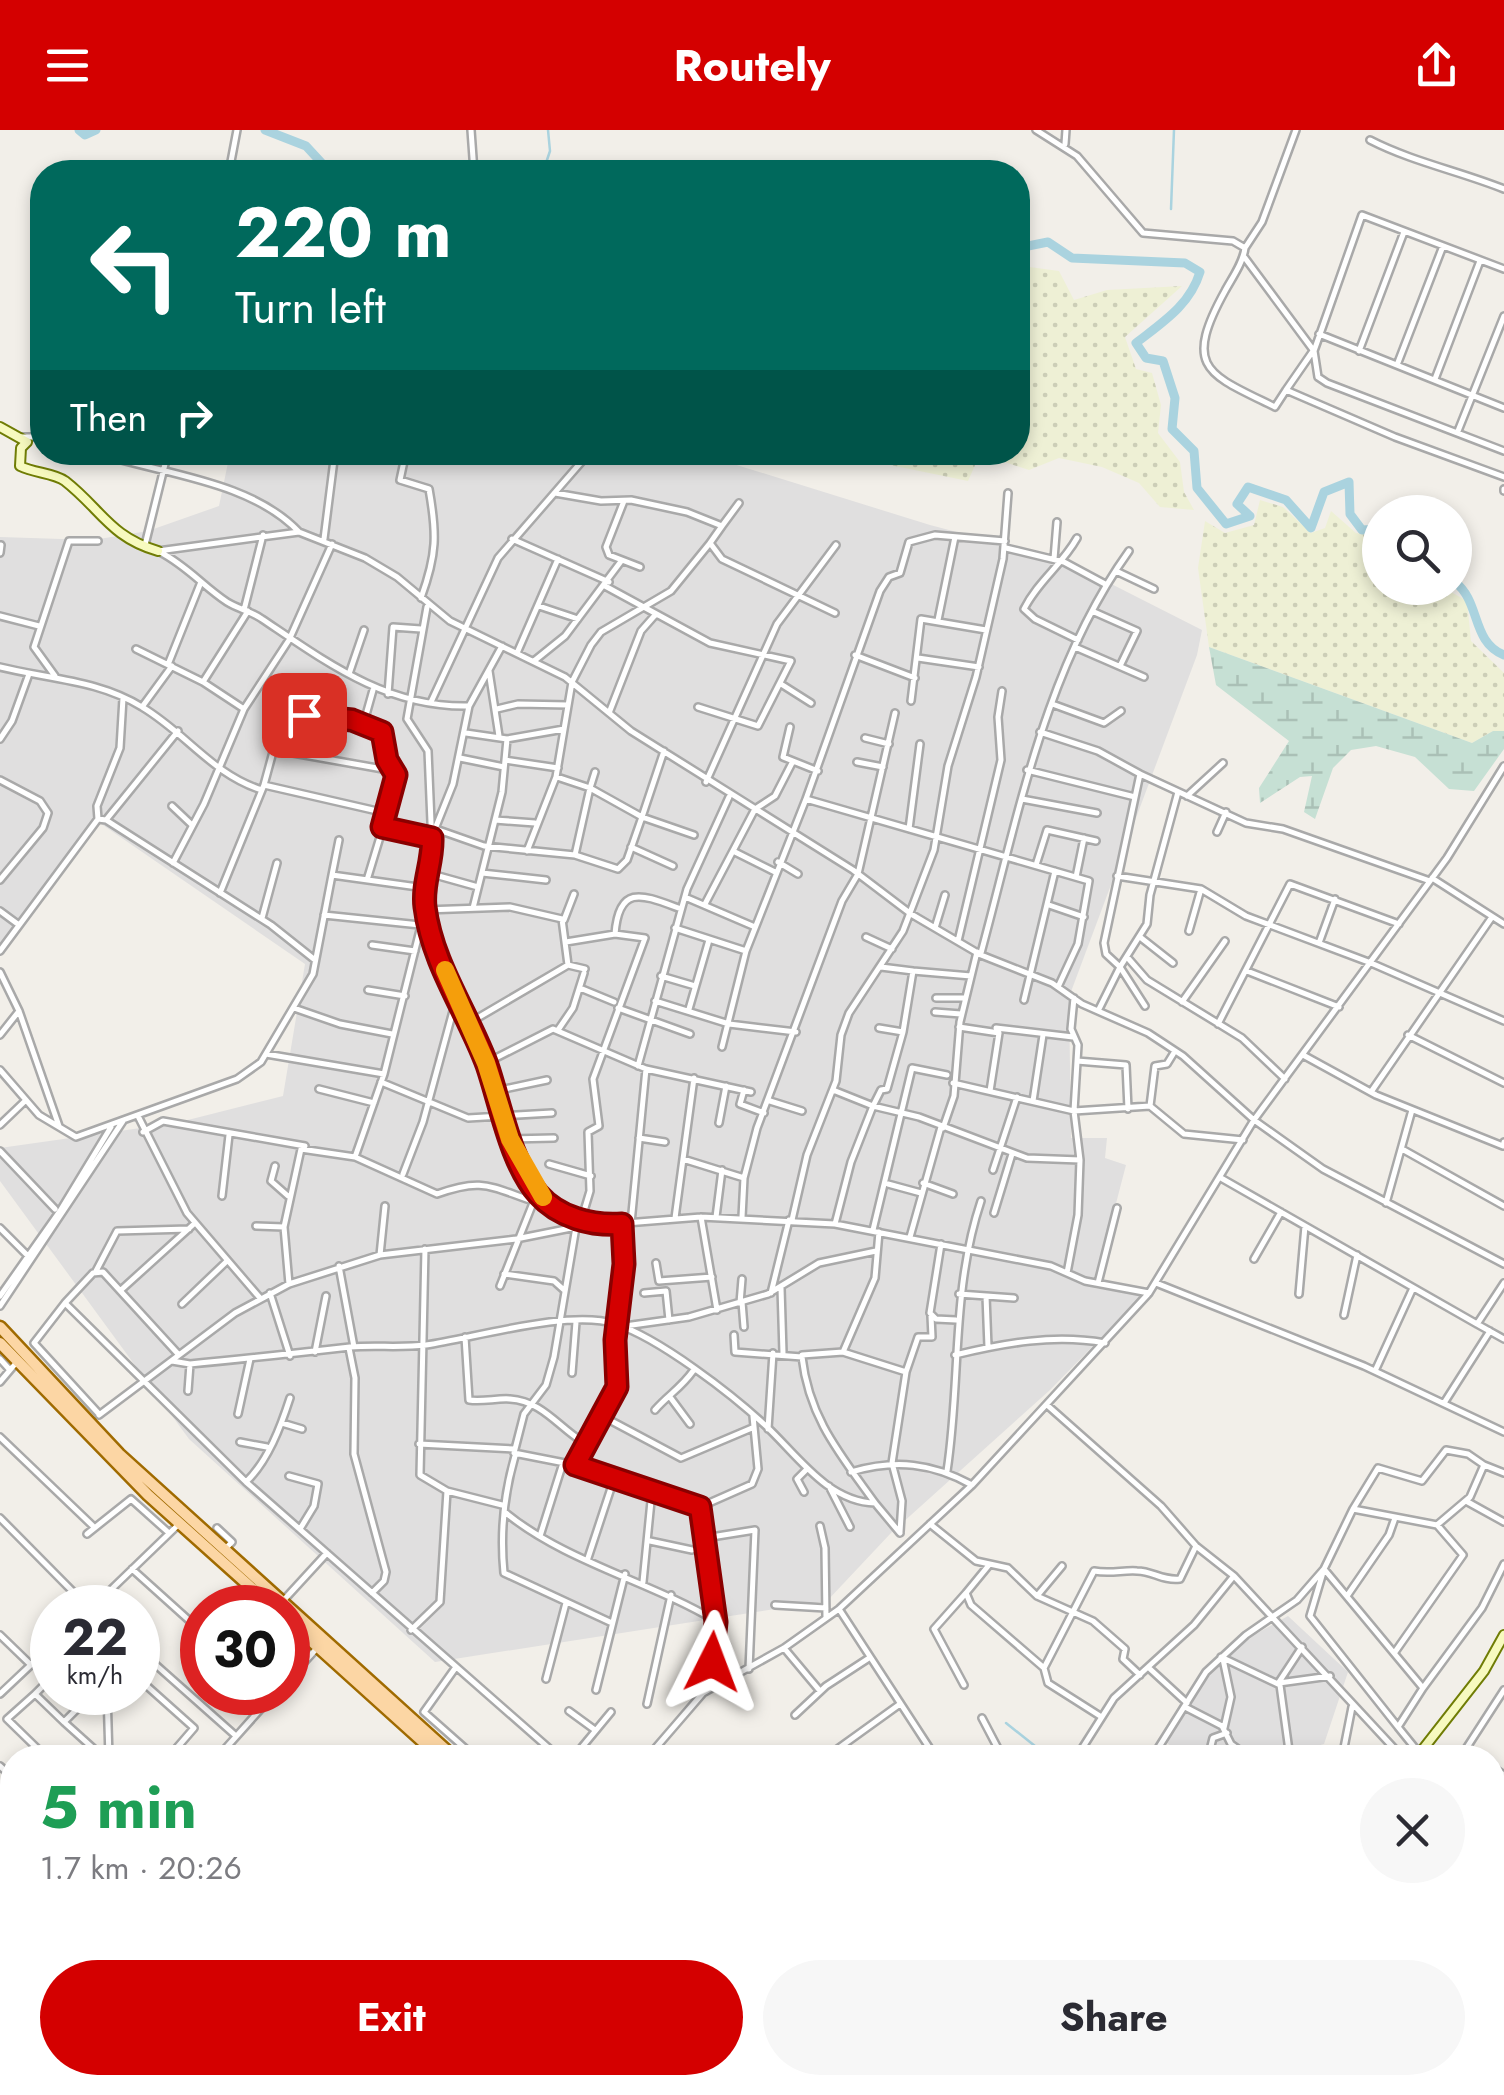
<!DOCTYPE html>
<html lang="en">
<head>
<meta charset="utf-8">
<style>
	:root { --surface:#fff; --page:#f7f7f7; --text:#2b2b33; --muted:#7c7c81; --accent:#d40000 }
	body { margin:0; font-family:Jost,sans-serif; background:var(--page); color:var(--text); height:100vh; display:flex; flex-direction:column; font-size:38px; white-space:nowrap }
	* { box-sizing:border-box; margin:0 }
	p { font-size:32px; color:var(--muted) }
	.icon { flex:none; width:55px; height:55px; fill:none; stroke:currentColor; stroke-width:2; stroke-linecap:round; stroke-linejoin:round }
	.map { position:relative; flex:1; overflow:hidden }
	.side { position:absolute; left:0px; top:1615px; width:1505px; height:350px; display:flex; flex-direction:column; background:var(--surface); border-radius:40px 40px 0 0; box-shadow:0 5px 15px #0003 }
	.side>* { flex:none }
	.banner { position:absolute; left:30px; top:30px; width:1000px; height:305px; border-radius:40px; box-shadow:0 5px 15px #0003; background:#00695c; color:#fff; overflow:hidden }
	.controls { position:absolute; left:1362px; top:365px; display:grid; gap:20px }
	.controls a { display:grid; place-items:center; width:110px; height:110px; border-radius:50%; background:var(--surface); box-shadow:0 5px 15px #0003; font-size:50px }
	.speed { position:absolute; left:30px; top:1455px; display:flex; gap:20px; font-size:50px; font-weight:700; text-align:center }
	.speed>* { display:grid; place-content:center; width:130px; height:130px; border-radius:50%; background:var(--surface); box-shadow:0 5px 15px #0003; line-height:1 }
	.speed small { font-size:25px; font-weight:400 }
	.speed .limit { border:15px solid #d22; background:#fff; color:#111 }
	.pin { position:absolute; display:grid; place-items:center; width:85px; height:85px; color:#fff; margin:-42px; border-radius:20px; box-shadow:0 5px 15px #0006 }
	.me { position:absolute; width:110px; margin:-55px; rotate:3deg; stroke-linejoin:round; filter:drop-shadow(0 0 8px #0008) }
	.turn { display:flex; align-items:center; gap:35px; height:210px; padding:0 40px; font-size:45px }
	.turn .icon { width:130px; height:130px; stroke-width:2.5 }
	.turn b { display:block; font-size:70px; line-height:85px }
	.then { display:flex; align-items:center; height:95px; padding:0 40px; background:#0003; gap:20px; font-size:38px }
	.round { display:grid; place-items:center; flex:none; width:105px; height:105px; border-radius:52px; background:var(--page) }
	.overview { display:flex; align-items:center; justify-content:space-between; height:170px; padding:0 40px }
	h1 { font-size:60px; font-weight:700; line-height:75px; color:#1e9e55 }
	.primary-button { display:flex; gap:20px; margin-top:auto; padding:20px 40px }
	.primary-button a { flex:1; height:115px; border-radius:60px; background:var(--accent); color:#fff; font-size:40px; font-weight:700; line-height:115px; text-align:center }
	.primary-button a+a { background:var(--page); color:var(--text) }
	header { display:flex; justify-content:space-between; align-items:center; height:130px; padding:0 40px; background:var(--accent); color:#fff; font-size:45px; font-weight:700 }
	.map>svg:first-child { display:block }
</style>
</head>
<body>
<header><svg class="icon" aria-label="menu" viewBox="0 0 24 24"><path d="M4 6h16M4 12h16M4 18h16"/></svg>Routely<svg class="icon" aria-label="share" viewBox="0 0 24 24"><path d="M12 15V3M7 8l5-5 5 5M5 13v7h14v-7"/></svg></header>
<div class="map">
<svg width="1504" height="1965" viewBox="0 0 1504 1965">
	<defs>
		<pattern id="farmland-dots" width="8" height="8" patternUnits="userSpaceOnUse" patternTransform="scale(2.5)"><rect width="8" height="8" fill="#eef0d5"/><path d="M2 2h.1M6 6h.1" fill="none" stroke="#ccceb7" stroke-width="1.8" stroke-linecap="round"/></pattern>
		<pattern id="wetland-marsh" width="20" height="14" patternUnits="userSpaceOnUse" patternTransform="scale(2.5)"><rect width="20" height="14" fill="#c6e0d4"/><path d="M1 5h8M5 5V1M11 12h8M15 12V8" fill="none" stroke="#aac0b6"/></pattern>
	</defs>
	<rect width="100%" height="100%" fill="#f2efe9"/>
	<path fill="#e0dfdf" d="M230,323h468l232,72 136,36 136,69 -5,25 -128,342 2,141h36l-2,20 21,7 -32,123 49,7 -93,95 -159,143 -64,68 -392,61 -246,-223 -189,-258v-33l176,-25 107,-27 22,-132 -205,-141 -100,125v-411l93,3 55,-9 71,-25z
		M1288,1486l60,56 -24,72 -45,13 -95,1 -18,-16 39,-65 47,-41z
		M110,1952h365l9,13h-395z"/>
	<path fill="url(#farmland-dots)" d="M1022,136l37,5 15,29 33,-10 75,-4 -57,51 11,32 16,4 9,32 -3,28 22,29 4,30 10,18 -34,-3 -21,-24 -37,-16 -43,-9 -30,12 -49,-16 -12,27 -136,-28 186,-1v-183z
		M1260,370l23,7 28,26 14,-5 6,-17 25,22 19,3 5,10v42h64l23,13 4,40 33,32v58h-11l-21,12 -263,-96 -11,-79 7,-47 20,12 29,-8z"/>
	<path fill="url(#wetland-marsh)" d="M1209,517l263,96 21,-12h11v18l-30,42 -25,-2 -34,-32 -39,-11 -25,4 -18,18 -18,51 -11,-7 8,-36 -12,1 -40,26 -1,-15 30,-47 -73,-56z"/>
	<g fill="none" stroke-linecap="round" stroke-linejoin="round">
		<path stroke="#aad3df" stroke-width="2.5" d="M543,42l7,-21 -2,-21
			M1171,79l3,-79
			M1006,1593l44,35
			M1217,1952l16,13"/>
		<path stroke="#aad3df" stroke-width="9" d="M79,0l6,5 11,-5
			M265,0l41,16 24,26
			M1018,118l30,-6 24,16 113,5 15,9c-10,33 -37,50 -64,71l10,15 17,3 12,37 -3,31 22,22 3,37 29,36 24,-8 -13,-12 11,-17 38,13 25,28 13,-36 25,-10 1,32 12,16 18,-1
			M1455,452c26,20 16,60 49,73"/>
		<defs>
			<path id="street" d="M471,0l3,42
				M1036,0l41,26 66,77 90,8 12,7c-2,15 -13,30 -20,43 -43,78 -17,83 50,116l11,-17 109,47 109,40
				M1370,10c43,22 89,31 134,49
				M1065,14l1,-14
				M229,42l8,-42
				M1245,118l17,-26 34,-92
				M1245,128l69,93 48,-136 142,54
				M1319,204l185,74
				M1314,221l4,26 9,6 177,68
				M1359,221l45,-119
				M1397,235l46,-119
				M1435,249l45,-118
				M1286,260l27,-39
				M1458,301l46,-115
				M21,307h21
				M94,322c66,22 156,28 205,80
				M406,322l-6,28 29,9c8,45 8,65 -8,109
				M1504,359v2
				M555,363l46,8 30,-1 56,12 35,14 -12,17 12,16 113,54
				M722,396l17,-23
				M1077,408c-15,27 -39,43 -53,71l11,10 43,21
				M324,409l11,-87
				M512,409l97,43
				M145,415l23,-93
				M1006,418l58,14 41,22
				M158,421l141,-19 66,26 32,19 53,44 115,56 66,54 222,139 58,44 70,41 71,28 30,21 66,29 35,23 71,64 69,49 181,95
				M160,422c27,14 43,34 67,50 11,7 24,9 35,17 64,43 125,89 207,87l33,-60
				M0,423l1,-8
				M1054,429l3,-37
				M622,430l-13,-5 -3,-8 18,-46
				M1116,441l38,18
				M605,456l105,57 81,18 -33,65 -60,-19
				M539,476l39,13
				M427,477l-20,112 21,32 4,95 -7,64 26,77 35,76 23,76 28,54 55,32
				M244,480l19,-75
				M1092,481l45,20 -17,35
				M0,486l39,10
				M938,490l17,-83
				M1075,517l69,30
				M136,519l67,33 41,27 45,-69 43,-96
				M517,523l41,-94
				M855,525l60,23
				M918,528l61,9
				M534,531l31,-25 57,-76 18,7
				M169,532l32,-80
				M0,537c48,12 99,13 142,40 44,26 71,68 120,83
				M489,541l10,65
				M349,544l15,-44
				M55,546l-21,-29 35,-106h29
				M203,552l45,-71
				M781,554l30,19
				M388,564l5,-67 28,2
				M911,571l10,-82 65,11
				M431,572l67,-144 92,-106
				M1055,575l49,18 17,-12
				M142,577l30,-41
				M497,579l21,-5 50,1
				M609,583l32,-82 15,-17
				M790,597l-7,30 35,14
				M1040,602l58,19 42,23 -36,169 2,11 14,13 -21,42
				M466,603l41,6 -5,53 -29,116
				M865,608l24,6
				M0,609l12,-18 17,-47
				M507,609l57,-10
				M276,620l118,21
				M460,628l44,9
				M505,630l53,8
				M857,632l26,5
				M1027,640l108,27
				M1140,644l106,49 37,6 147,52
				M557,647l33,11 5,-16
				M0,650l40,21 8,12 -5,15 -43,52
				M706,652l71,-158 59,-79
				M264,655l122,28
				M1187,666l36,-33
				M806,669l74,-208 9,-14 11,-4 9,-31 26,-7 70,6
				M1022,669l75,14
				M172,676l19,18
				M98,689l-1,-13 23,-58 3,-50
				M106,690l72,-89
				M495,690l40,3
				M382,697l49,11
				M430,697l54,19 91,9 15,-67 52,29 22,-66
				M435,699l18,-45 16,-78
				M909,699l11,-85
				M1217,702l9,-20
				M631,717l42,19
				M527,721l29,-74 16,-95 19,-37 10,-13 70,-41 39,-48
				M733,721l42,21
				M575,725l43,14 9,-9 15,-43 52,18
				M778,732l20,12
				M173,733l31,-59 40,-95
				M1036,735l11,-35 49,11
				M428,743l50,14
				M482,743l64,7
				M332,745l7,-35
				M1117,746l84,13 45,27 125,47 133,58
				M1076,747l8,-39
				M1432,748l72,46
				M367,750l30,-99 -16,-49 -17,-10 9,-32
				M220,763l44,-108 19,-70 81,7
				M685,767l70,30
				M705,774l50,-95 20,-13 18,-35
				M1049,775l35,12
				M0,781l19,14
				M324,785l96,10
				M262,788l15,-55
				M564,790l10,-26
				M675,798l71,23
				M935,798l10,-33
				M1189,801l12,-42
				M866,807l26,12
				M1140,807l33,26
				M958,811l43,-181 -3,-43 4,-26
				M566,812l49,-8c4,-51 28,-39 66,-25
				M1319,813l16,-44
				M372,815l43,6
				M0,821l98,-132 8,1 165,105 44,35
				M981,823c37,-136 64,-285 148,-402
				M1127,827l20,23 95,58 43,41
				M881,837l32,4
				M1247,841l92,36
				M0,842l19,39 40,115
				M661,846l34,10
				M580,858l34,14
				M368,860l37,6
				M936,868h29
				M1024,870l31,-129
				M655,871l74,23 67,8
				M1182,872l43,-61
				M1145,876l-25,-39 27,-43 3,-29 28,-103
				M294,878l46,16 52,10
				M618,878l72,26
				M689,879l20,-69
				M935,882l26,2
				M469,893l99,-58 17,4
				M1218,894l72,-140 109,40
				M959,897l40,6 -9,58
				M879,898l24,4 10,-61 58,5
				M996,898l77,9
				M558,900l15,-22 11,-35
				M0,905l19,-24
				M1408,905l96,48
				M722,917l24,-96 60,-152 283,82 -11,63 -20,43
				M266,924l118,20
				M1303,925l73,40 127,51 1,-4
				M1077,931l49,4 2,44
				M486,933l67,-34 93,40 105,23
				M638,936l49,-177 42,-92
				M0,940l39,45 37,22 161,-58 24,-17 52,-88 19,-99 93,13
				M381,952l87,36 84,-5
				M953,953l121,28 76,-5 34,28 59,6
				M319,959l55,14
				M744,960l-4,14 24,9
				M833,960l40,16 8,-16 6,-1 16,-57
				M495,961l52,-11
				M1371,962l121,-175
				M770,971l32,10
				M1033,971l10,-66
				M1150,976l5,-40 12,-2 8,-13
				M138,986l49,97 73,85
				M719,993l7,-37
				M0,995l25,-24
				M943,998l11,-32 6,-74 17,-70
				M143,1002l20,-11 142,25
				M639,1008l26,4
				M509,1009l45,-1
				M1402,1019l102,57
				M0,1021l55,58
				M355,1027l29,-83 41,-164 85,-3 52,12 6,46
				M683,1029l61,19
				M549,1034l42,12
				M275,1036l-4,15 17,15
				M993,1040l24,-73
				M403,1044l20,-52 33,-122
				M1221,1048l256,146
				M923,1053l30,11
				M888,1054l33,9
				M222,1066l7,-61
				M1386,1073l26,-93
				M994,1083l18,-59
				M701,1087l16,93
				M716,1087l6,-47
				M742,1087l2,-39 13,-50 85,-227 16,-27 37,-161
				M675,1088l19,-140
				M792,1090l15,-65 29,-74 5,-46 8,-22 54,-82 31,-81 14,-84 28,-89 27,-118 5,-66
				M581,1091l9,-30 -2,-59 11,-6 -6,-47 52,-141 -30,-4
				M631,1093l15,-154
				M835,1094l16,-62 22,-56 46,11 108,41 53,2
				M256,1096l28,1
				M576,1097l-22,130 -8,28 -22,29 -10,39 61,12 125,42 16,114 -4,41 -9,31 -56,65
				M0,1098l28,28
				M873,1100l39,-162 35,7
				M879,1102l-4,46 -32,74 63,20 -14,91 10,38 -2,31
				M910,1107l31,-110
				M941,1114l-11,69 6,6 20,1
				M425,1119l-5,226 27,16 55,14
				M380,1125l5,-49
				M1254,1129l27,-47
				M656,1133l3,18 53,-4
				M339,1136l15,81
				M96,1141l21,-40 72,-2
				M1067,1143l11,-58 2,-55 -6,-49 4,-66 -7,-16 3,-31
				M504,1144l50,7 10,9
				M1098,1153l19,-75
				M1156,1153l208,83 140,66
				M1504,1153l-27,41 27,15
				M289,1154l-5,-57 17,-78 54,8 82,37c45,-16 51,-8 96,7
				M500,1156l37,-93
				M781,1158l2,65
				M121,1160l74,-67
				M270,1163l20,63
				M644,1163l22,-2 3,29
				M771,1163l18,-73
				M959,1164l55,4
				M1299,1164l6,-68
				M0,1166l60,-85 51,-84
				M986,1166l2,51
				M742,1172l2,25
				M65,1173l28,-30 10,-1 76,83
				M740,1173l2,-24
				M182,1174l45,-43
				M0,1176l123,-185
				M1344,1185l13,-60
				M625,1196l64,-9 79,-23 51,-31 57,-12
				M734,1205l1,17 67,5c7,61 38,97 73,146
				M465,1207l4,63c14,2 28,-2 41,-1 31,2 47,26 70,41h6
				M349,1218l6,30 -1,76 32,118 -2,9 -12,12
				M315,1222l11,-56
				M802,1225l41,-3
				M955,1225c50,-12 99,-21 150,-12
				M0,1229l9,10
				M172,1231l18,3c54,-5 107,-11 160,-17 25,-2 51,1 76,-2 48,-7 144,-36 189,-21 43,13 118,71 151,102 31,29 62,76 109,77l25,30
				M1375,1241l38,-83
				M906,1242l12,-35h14l-1,-21
				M572,1243l4,-51
				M0,1252l16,-19
				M188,1261l2,-27
				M670,1267l20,27
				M1444,1273l46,-72
				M1047,1275l114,101 35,40 38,30 169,182
				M655,1280c13,-15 26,-22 38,-39
				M99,1284l-65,-71 31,-40 181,179 314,276
				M238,1284l12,-55
				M99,1285l136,-102 54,-29 91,-29 136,-16 60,-12 125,-10 134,7 216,42 34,15 64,12
				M602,1286l79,42 71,-30
				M282,1293l20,6
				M768,1299l5,-76
				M0,1307l94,90
				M240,1312l27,5
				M419,1314l96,5
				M515,1326c-11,38 -15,77 -11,117l108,50
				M576,1334l41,-77 -2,-48 9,-75 -2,-41
				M947,1341c14,-91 4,-180 34,-270
				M851,1342c45,-13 81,-9 121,13
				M289,1346l29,8 -4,22 -14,23
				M246,1352c22,-21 35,-56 44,-84
				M829,1356l21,41
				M804,1362l-7,-13 9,-9
				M1466,1371l38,21
				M700,1377l52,-23 6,-15 -5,-53
				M1353,1379l25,-41 44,13 24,-31 22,4 16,11
				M506,1383c60,49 143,68 210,108
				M0,1388l89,90
				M930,1394l46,37 32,7 29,28 56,25 32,28 -2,10 17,16
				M820,1396l5,22 1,69
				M217,1398l15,14 -6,6
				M87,1404l44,-35 38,34
				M540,1406l23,-73
				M705,1408l50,-8 -6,139
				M650,1411l42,9
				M588,1428l26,-79
				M989,1435l-23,28 5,12 73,63
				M132,1439l70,63
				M643,1452l9,-91
				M1037,1466l25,-30
				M1347,1466l42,-61 6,-17
				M282,1472l45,-49
				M775,1475l51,3
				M92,1478l86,-83
				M839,1479l97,149
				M411,1500l29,-28 7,-111
				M0,1505l31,30
				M784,1518l36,43
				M138,1519l98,87
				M1395,1522l68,-97 -25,-29
				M1221,1527l59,28 10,73
				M1223,1529l8,38 -7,31
				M456,1537l-32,45 52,46
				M1149,1538l38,35
				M138,1548l56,50 -19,22 -22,8
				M546,1549l20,-76
				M288,1550l30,-33
				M1279,1552l23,-35
				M1279,1553l51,-7
				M964,1555l-30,-56 32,-36
				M1423,1558l59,-80 22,-44
				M596,1560l29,-116
				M107,1562l2,66
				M703,1563l81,-45 55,-39 133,-124 177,-192 105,-173 193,-262 57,-92
				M0,1564l52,-49
				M35,1564l17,-17
				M647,1574l24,-109
				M1185,1577l37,19 9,18 19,14
				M569,1581l26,19
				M795,1585l31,-29 43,-28
				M1100,1586l-52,-33 -4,-15 50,-97c16,3 29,-1 43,0 16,0 25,10 43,8l16,-33
				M982,1588l21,40
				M64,1592l40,36
				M1398,1597l-88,-111 14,-47 99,119 -25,39 21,26
				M1466,1619l12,9
				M47,1628l-40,-39 28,-25 29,28 30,-30
				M217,1628l59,-66
				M573,1628l38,-46
				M825,1628l75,-54
				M1076,1628l38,-60 80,-73 39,-48
				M1152,1628l54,-86 40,-37 51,-35 27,-31 29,-60 84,16 33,-28 14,-32 20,8
				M1208,1628l5,-20 14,-5
				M1342,1628l10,-51
				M1460,1628l44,-68
				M0,1636l12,11
				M1492,1637l12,8
				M0,1669l12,12
				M1492,1697l12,7
				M0,1706l12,-19
				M1492,1739l12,-16
				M0,1759l12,13
				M1494,1825l10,-13
				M0,1858l12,-13
				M1492,1885l12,8
				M172,1952l15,13
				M211,1952l13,13
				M313,1952l10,13
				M634,1952l5,13
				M726,1952l4,13
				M783,1952l23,7 21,-7
				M874,1952l8,13
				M1051,1952l8,13
				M1087,1952l9,13
				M1139,1952l9,13
				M1230,1952l17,13
				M1321,1952l19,13
				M1415,1952l19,13
				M227,1965l11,-13
				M270,1965l9,-13
				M341,1965l3,-13
				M922,1965v-13
				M1260,1965l9,-13"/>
			<path id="secondary" d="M0,297l27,15 -6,6 -1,18c14,7 34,7 45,15 36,28 45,56 93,70
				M1416,1628l68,-87 20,-36
				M426,1965l7,-13
				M992,1965l37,-13"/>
			<path id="primary" d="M0,1197l119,127 336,304
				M0,1213l148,152 126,113
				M288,1490l153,138
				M700,1952l4,13
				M710,1952l4,13"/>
		</defs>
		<use href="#street" stroke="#a9a9a9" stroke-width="10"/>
		<use href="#secondary" stroke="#707d05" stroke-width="12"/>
		<use href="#primary" stroke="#a06b00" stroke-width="15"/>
		<use href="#street" stroke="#fff" stroke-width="5"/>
		<use href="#secondary" stroke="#f7fabf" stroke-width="8"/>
		<use href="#primary" stroke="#fcd6a4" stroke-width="10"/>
	</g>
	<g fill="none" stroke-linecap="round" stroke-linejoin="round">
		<defs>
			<path id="route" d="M304,585l48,5 30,12 5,28 9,15 -14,52 50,11c1,24 -10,46 -7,69 7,57 43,106 62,158 13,38 24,99 51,129 21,24 54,32 84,30l2,40 -9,76 2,47 -42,78 125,42 16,115 -4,40"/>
		</defs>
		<use href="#route" stroke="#8a0000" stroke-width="25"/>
		<use href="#route" stroke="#d40000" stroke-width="18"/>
		<path stroke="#f59e0b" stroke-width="18" d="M445,840l41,93 24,76 33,58"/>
	</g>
</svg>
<div class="controls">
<a><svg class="icon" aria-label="search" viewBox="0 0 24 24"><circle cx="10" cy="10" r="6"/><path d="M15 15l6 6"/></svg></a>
</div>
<div class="speed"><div>22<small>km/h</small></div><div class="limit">30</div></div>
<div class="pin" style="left:304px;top:585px;background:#d93025"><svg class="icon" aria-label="arrive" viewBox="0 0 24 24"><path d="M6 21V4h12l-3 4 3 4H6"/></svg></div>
<svg class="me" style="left:712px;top:1532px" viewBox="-20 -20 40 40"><path d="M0-17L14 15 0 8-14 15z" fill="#d40000" stroke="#fff" stroke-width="4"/></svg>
<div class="banner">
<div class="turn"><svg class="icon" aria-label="left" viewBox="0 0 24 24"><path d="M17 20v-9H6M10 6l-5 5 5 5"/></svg><div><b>220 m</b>Turn left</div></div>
<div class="then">Then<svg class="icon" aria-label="right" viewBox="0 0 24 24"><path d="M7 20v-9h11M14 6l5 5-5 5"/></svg></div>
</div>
<section class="side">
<div class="overview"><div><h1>5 min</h1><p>1.7 km · 20:26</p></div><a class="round"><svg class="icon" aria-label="close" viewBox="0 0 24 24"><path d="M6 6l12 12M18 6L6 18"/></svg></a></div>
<div class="primary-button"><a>Exit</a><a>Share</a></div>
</section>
</div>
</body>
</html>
